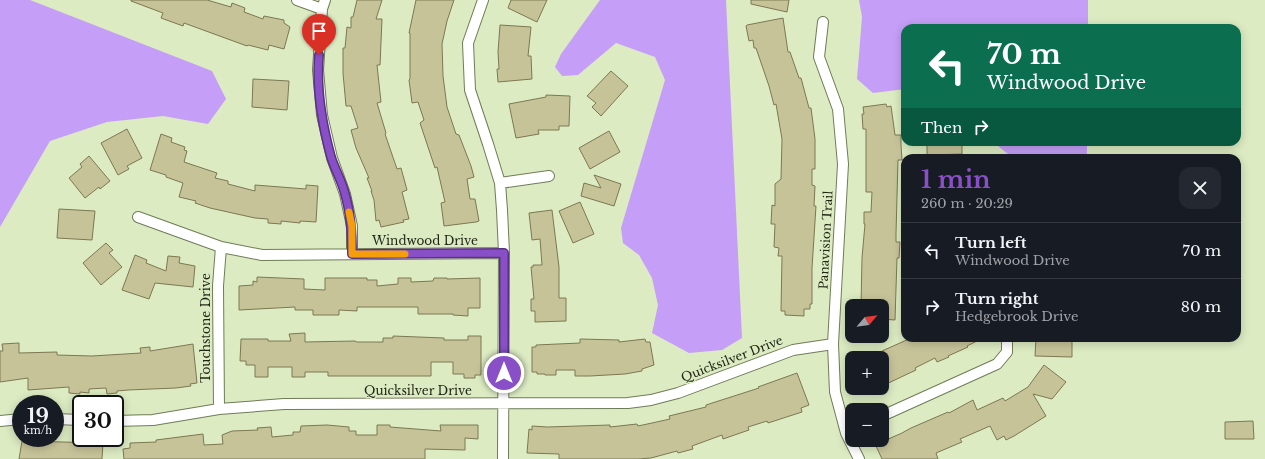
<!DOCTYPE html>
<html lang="en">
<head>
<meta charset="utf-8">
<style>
	:root { --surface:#171b24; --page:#242831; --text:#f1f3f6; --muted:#9ea1a6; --line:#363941; --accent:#894fc6 }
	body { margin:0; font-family:"Libre Baskerville",serif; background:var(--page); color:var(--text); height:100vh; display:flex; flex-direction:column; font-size:15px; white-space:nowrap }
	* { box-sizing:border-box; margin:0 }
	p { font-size:13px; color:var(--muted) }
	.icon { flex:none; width:22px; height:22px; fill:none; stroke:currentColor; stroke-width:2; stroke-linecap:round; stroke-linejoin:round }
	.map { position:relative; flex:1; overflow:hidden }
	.details { position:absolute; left:901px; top:154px; width:340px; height:188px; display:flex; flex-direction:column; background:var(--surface); border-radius:12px; box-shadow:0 2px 10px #0003 }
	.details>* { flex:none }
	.hud { position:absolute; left:901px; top:24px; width:340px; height:122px; border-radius:12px; box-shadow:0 2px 10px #0003; background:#0b6e4f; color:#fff; overflow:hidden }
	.needle { width:26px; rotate:61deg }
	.tools { position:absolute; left:845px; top:299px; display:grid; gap:8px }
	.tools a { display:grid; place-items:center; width:44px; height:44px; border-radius:8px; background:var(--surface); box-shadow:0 2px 10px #0003; font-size:20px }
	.speed { position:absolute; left:12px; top:395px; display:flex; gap:8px; font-size:20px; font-weight:700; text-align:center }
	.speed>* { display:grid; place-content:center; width:52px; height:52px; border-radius:50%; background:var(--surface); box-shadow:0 2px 10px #0003; line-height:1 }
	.speed small { font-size:10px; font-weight:400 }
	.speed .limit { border:2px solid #111; border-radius:6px; background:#fff; color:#111 }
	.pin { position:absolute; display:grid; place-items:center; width:34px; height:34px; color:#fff; margin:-41px -17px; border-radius:50% 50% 50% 0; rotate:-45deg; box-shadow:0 0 4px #0007 }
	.pin .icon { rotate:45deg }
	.me { position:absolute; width:44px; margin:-22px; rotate:0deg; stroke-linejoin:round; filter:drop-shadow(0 0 3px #0008) }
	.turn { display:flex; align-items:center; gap:14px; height:84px; padding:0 20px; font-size:18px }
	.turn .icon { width:52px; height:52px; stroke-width:2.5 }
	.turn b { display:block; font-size:28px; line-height:34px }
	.then { display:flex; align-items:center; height:38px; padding:0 20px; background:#0003; gap:8px; font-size:15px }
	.round { display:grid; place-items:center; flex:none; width:42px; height:42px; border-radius:12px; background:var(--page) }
	.head { display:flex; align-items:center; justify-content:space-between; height:68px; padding:0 20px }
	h1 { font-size:24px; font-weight:700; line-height:30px; color:var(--accent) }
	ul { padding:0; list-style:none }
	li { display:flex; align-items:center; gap:12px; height:56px; padding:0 20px; border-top:1px solid var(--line) }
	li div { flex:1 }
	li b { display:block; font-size:15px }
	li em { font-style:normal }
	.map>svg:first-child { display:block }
</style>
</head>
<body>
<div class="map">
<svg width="1265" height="459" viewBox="0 0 1265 459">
	<rect width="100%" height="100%" fill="#dcebc2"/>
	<path fill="#c59ef7" d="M0,0h30l182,71 14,28 -18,25 -45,-8 -56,6 -57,19 -50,86z
		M600,0h126l16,338 -20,12 -33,3 -37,-20 6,-28 -6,-27 -13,-23 -16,-12 -2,-15 44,-148 -10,-23 -39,-14 -38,32 -16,1 -7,-9 6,-13z
		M859,0h229v28h-183v61l-32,4 -16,-14 5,-62z
		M993,142h94v16h-74z"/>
	<path fill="#c7c399" stroke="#7c7851" d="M131,0h76l24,7 1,-4 13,5 -1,4 19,7 1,-3 20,4v3l6,4 -6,22 -15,-4 -1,5 -20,-5 -1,1 -63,-23 -1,3 -22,-8 2,-5 -32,-12z
		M357,0h25l-6,19h6l-2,46h-3l4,37 -4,1 9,30 -1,1 12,35 4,-1 6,22 -5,2 7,27 -6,1 1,2 -23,5 -2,-7 -3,1 -2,-21 -3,-9h1l-5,-13h2l-13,-30 -5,-18 7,-2 -7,-22h-5l-3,-33v-25h2l2,-21 4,1v-11h2z
		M416,0h38l-7,21 -5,23 1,32 4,31 9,27 3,1 12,31 3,11 -7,2 3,20h5l4,22 -3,1 -32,4 -3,-23 4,-1 -8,-35 -2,1 -15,-45 4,-3 -6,-18 -6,1 -1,-8 -2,-15 1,-1v-46h-1z
		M511,0h36l-10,22 -29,-14z
		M751,0h38l-2,12 -36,-8z
		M783,18l5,34h2l9,26h2l8,30h2l4,31v30h-3v16l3,1 -1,20h2l-4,62v36h-2v5h-6v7l-19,-1v-4h-4l1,-55h-4l1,-8 -5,-1 1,-23h-4l1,-19 3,1v-22l6,-5 1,-40 -6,-35 -2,1 -5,-19 -13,-38h-2l-1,-8 -4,1 -3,-15 1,-1z
		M500,25l31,2 -3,29h3l1,23 -34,3 -1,-13h2l-1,-17z
		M611,71l17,15 -27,30 -9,-9 4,-4 -9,-7z
		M253,79l36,2 -2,29 -35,-3z
		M546,95l24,1 -1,30h-10v4h-21l1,4 -23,4 -7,-34 37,-7z
		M886,104l1,3 4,-1 4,29h6v10l1,15h-4l-2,74v8h4l-1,16h-2l-2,62 -13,-1v-13h-21l1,-48 3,-34h-1v-12h7l1,-20h-6v-63h-3l-1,-15h2l-1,-7z
		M127,129l15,29 -15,8 2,3 -11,6 -17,-32z
		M609,131l11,21 -30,17 -11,-21z
		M161,134l11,4 -1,4 14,5 -1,3 3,1 -3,11 33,11 -2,5 13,3v3l27,7v-6l51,4v-4l12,1 -2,36 -16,-1v2l-19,-2v3l-13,-1v-4l-13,-1 -45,-10 -15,-5 1,-2 -17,-4 4,-14 -17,-6v-2l-16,-5z
		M927,142h35v12l-35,1z
		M89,156l21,25 -10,8 -1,-2 -14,11 -16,-20 13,-11 -2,-3z
		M594,175l27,9 -7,22 -33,-10 3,-13 17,5z
		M580,202l14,32 -21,9 -14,-32z
		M59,209l36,2 -3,29 -35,-2z
		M552,210l7,57v31h7v23l-31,1v-11h-4v-12h3l-3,-32h2v-2h9l-2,-26 -8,1 -3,-27z
		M106,243l7,7 -4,3 13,14 -21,18 -18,-22z
		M135,255l12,5 -1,3 20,8 2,-15 12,1 -1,6 16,3 -2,21 -38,-4 -6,16 -27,-9z
		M257,277l47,2v10l21,1v-12h42v2h10v6l21,-2v-6h13v4l22,-1 1,-3h13v1l33,-1v30h-12v8l-15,-1v-1h-35v-7h-61v4l-18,-1v5h-26v-5h-18v-3l-56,3v-24l14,-1v-4l4,1z
		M305,333v9l50,-1 2,1h26v-4h10v-2l51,2v2h24v-4h13v39h-6v3h-11v-4h-11v-12h-22v14h-103v-4h-23v5h-13v-10h-24v10h-13v-12h-9v-4h-6l1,-22h27v2h23l-2,-7z
		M911,338h72l-16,8 1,1 -20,9 1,1 -12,5 -2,-4 -20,10 1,2 -34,16v-35z
		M1036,338h33v3h3v16l-37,-1z
		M580,339l39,1v2l26,-3 1,3h4l4,23 -12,4v2l-17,3 -35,2h-15v-6h-19v5h-11v-1h-8v-2h-5v-25h4v-2l44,-2z
		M19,343v10l38,-1v3l35,1 49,-3 -1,-5 10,-1v4l43,-7 4,39 -7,1 1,2 -15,2 -48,2 -11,1v2l-10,1 -1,-6 -17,1v4l-9,-1v2l-11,-1v-6l-41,3v-12l-28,4v-31h3l-1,-7z
		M1044,365l22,17 -14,17 -19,-5 13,22 -32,20 -8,4 -2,-4 -7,4 -7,-14 -30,13 2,3 -26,11 2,6h-56l-6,-13 1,-2 25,-11 9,-5 37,-16 1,1 24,-13 4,10 26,-12 2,3 23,-14z
		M797,373l12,32 -8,3 1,4 -34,11 -1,-2 -19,6 1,3 -26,9 -1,-4 -30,11 1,3 -15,4 -1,-2 -26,7 -13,1h-79v-5l-32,-1 2,-24 3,1v-4l15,1 63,-2v2l27,-3 1,2 14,-3 18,-4 -1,-3 37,-9v-2l53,-17 -1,-1z
		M1253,421l1,18h-29v-17z
		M327,425l22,2v4h7v4h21v-10h13v2l51,4 -1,-6h38v14l-13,-1v12l-40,-1v10h-301l-1,-10 7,-1v-5l26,-1v-2l47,-6 1,11 19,-1 -1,-9 10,-4 26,-1 -1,-2 14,-1 1,10 21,-2v-3h7l1,-6z
		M22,441l81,2 -1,16h-83z"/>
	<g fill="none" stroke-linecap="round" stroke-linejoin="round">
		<defs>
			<path id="street" d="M297,0l25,9
				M325,0l-3,9 -4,61 4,45 10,43 13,36 7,32v28
				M483,0l-15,43 2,47 18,54 12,39 2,27 2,43 -1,206
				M823,22l-4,35 19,52 5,55 -10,180 2,48 11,41 13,26
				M500,183l49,-7
				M138,217l83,30 41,8 242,-2
				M219,409l-1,-123 3,-39
				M882,416l115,-52 10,-12v-14
				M55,419l26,1
				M0,421l21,-2
				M115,421l38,-1 66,-11 65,-5 344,-1 23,-3 27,-7 115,-43 40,-6"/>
		</defs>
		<use href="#street" stroke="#6f7c57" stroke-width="12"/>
		<use href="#street" stroke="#fff" stroke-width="10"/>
	</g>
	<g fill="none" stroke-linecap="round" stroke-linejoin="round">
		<defs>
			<path id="route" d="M319,55c-3,34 3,69 12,102 4,13 11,24 14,37 6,20 7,40 7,60l152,-1v120"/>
		</defs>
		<use href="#route" stroke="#593381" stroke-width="10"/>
		<use href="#route" stroke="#894fc6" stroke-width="7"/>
		<path stroke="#f59e0b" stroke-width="7" d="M349,212l3,14v28h53"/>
	</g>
	<g text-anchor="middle" stroke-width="3" stroke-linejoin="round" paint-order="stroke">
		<g font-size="12" fill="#1f2415" stroke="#dcebc2">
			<text transform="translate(826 240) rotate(-87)" y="4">Panavision Trail</text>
			<text x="425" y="245">Windwood Drive</text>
			<text transform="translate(206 328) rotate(-90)" y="4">Touchstone Drive</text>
			<text transform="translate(732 359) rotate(-21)" y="4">Quicksilver Drive</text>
			<text x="418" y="395">Quicksilver Drive</text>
		</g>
	</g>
</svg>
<div class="tools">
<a><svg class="needle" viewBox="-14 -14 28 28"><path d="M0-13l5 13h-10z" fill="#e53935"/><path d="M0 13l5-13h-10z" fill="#9ea1a6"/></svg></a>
<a>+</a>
<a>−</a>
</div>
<div class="speed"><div>19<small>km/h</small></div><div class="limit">30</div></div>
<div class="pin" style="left:319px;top:55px;background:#d93025"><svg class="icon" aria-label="arrive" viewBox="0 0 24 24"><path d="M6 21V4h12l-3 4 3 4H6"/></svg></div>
<svg class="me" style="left:504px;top:373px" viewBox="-20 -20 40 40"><circle r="17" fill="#894fc6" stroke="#fff" stroke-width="3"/><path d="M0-11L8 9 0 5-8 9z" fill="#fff"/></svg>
<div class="hud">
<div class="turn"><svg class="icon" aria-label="left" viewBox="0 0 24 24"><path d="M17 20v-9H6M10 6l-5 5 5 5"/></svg><div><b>70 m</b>Windwood Drive</div></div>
<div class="then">Then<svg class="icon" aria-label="right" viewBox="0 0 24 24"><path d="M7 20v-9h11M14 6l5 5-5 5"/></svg></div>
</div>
<section class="details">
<div class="head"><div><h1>1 min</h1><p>260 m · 20:29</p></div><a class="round"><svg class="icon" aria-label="close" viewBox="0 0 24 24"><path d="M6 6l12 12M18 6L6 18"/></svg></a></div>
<ul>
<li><svg class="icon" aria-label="left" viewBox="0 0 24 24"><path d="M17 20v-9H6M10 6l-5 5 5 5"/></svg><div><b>Turn left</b><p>Windwood Drive</p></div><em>70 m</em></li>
<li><svg class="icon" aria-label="right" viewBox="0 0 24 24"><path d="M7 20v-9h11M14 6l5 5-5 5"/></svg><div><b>Turn right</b><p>Hedgebrook Drive</p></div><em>80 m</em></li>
</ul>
</section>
</div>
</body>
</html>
